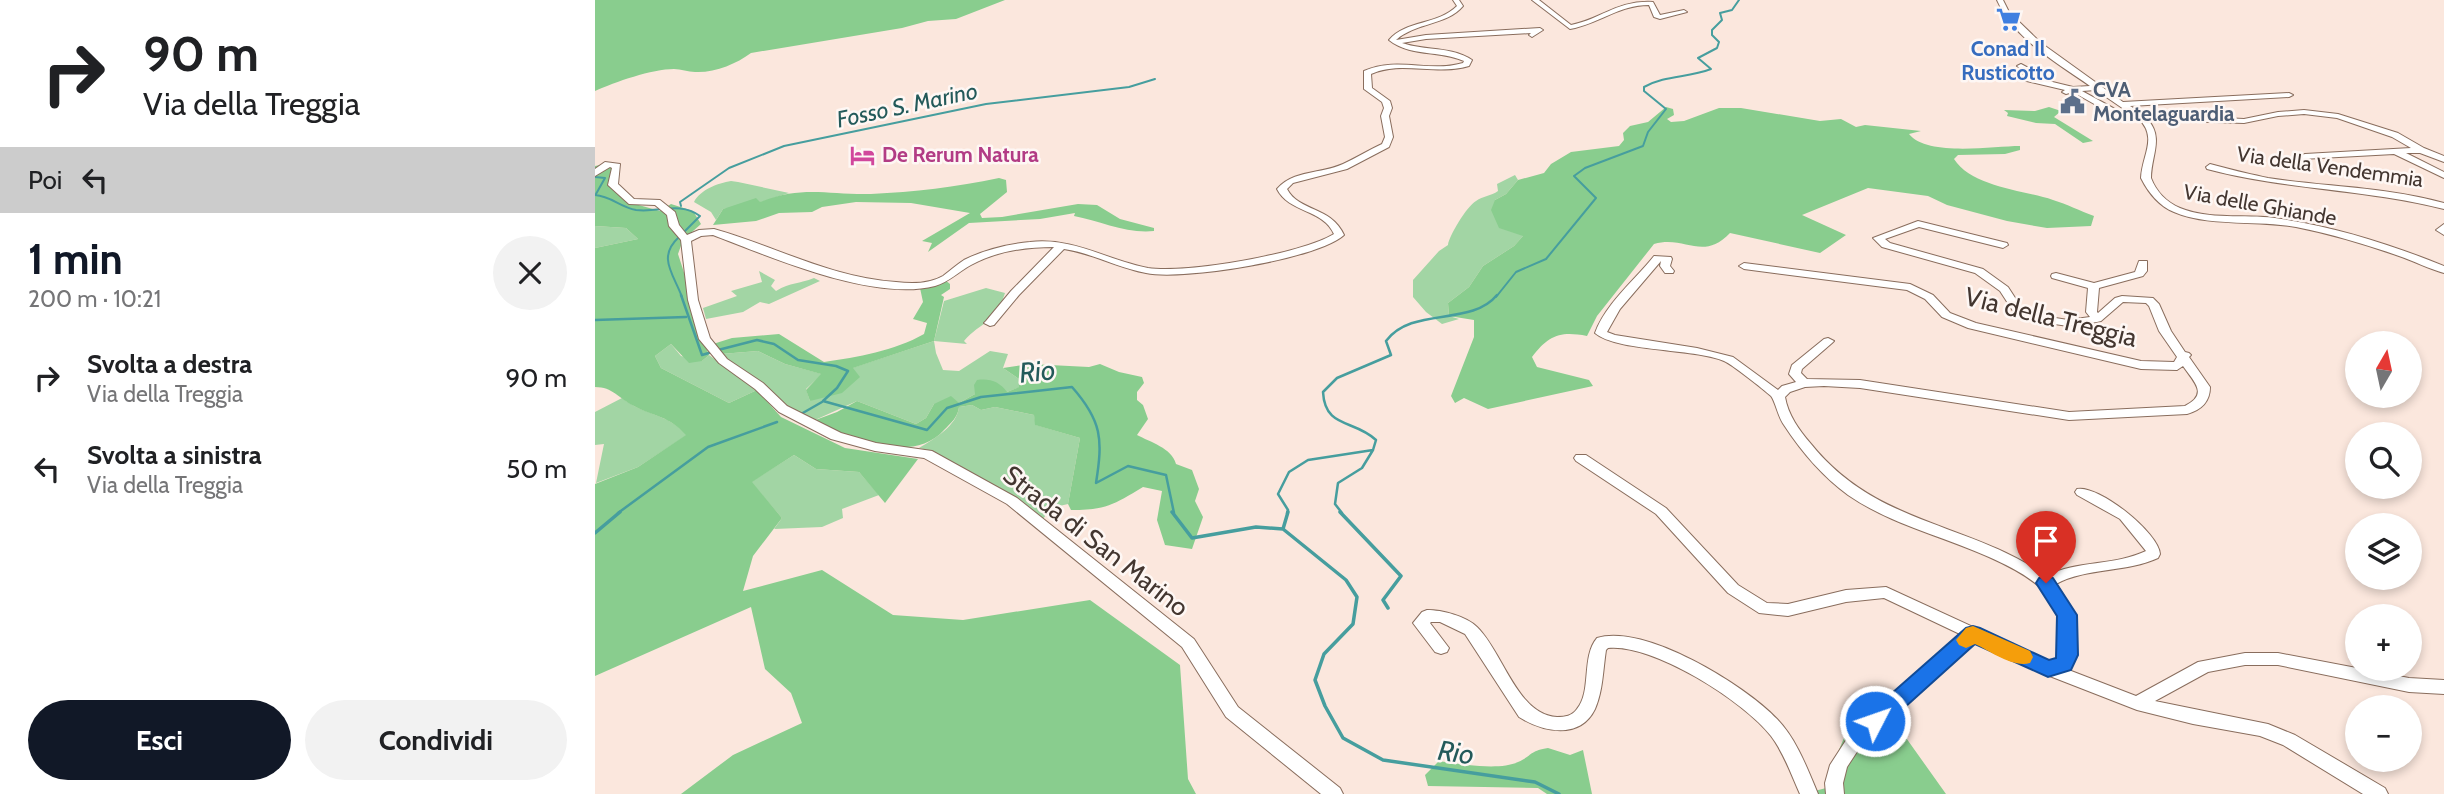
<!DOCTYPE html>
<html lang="it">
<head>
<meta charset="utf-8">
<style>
	:root { --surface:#fff; --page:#f2f2f2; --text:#202124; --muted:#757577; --accent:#111827 }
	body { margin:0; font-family:Cabin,sans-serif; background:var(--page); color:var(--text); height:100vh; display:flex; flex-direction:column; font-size:26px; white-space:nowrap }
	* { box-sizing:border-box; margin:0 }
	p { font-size:23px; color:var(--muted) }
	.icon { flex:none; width:38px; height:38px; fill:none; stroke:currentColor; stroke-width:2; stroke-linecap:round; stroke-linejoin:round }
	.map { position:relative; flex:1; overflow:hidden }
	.sheet { display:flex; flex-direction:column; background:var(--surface); width:595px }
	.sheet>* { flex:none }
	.guide { background:#fff; color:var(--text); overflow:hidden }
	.needle { width:46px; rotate:9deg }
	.controls { position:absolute; left:1750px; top:331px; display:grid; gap:14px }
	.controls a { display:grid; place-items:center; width:77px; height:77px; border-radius:50%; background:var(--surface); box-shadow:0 4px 10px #0003; font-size:35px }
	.pin { position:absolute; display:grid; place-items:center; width:60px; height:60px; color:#fff; margin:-72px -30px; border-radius:50% 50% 50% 0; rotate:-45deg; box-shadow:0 0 7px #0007 }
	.pin .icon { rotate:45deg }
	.me { position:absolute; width:77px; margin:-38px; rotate:49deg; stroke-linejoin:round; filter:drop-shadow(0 0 5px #0008) }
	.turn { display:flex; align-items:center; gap:24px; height:147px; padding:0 28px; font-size:32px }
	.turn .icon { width:91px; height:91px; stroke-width:2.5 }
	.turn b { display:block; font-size:49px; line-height:60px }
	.then { display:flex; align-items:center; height:66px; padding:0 28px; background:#0003; gap:14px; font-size:26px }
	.round { display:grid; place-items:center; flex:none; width:74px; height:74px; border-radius:37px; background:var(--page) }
	.overview { display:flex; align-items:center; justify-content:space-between; height:119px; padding:0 28px }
	h1 { font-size:42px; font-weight:800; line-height:52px; color:var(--accent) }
	.primary-button { display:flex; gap:14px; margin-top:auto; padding:14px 28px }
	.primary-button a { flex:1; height:80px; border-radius:42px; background:var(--accent); color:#fff; font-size:28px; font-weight:800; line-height:80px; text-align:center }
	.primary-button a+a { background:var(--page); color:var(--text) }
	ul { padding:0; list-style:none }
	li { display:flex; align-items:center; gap:21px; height:91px; padding:0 28px }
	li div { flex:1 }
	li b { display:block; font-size:26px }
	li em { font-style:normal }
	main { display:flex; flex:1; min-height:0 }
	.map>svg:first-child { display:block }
</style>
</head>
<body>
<main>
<section class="sheet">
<div class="guide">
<div class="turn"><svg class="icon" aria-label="right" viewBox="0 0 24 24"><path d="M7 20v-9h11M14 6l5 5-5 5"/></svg><div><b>90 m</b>Via della Treggia</div></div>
<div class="then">Poi<svg class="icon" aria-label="left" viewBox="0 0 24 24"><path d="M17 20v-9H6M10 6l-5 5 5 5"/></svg></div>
</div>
<div class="overview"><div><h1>1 min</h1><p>200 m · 10:21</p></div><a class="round"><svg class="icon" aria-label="close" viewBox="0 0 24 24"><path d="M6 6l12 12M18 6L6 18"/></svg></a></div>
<ul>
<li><svg class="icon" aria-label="right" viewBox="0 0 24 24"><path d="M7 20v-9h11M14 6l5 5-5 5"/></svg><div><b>Svolta a destra</b><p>Via della Treggia</p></div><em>90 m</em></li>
<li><svg class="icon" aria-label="left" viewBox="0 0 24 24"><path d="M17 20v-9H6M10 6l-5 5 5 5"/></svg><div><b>Svolta a sinistra</b><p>Via della Treggia</p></div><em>50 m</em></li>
</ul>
<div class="primary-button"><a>Esci</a><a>Condividi</a></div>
</section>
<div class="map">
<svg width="1849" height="794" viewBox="0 0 1849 794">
	<rect width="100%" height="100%" fill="#fbe7dd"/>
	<path fill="#a2d5a4" d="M920,175l3,5 -12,14 -11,6 29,35 -10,11 -31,20 -14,21 -21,16 1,13 10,3 -17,5 -16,-12 -13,-15v-17l26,-29 9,-6c1,-9 19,-39 28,-44 7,-5 15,-5 22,-10l-1,-7z
		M136,181l7,1 51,11 -31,10 -35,6 -7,11 -5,-8 -17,-10c6,-12 24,-19 37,-21z
		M0,226l31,2 12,11 -43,9z
		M164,271l16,9 -4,6 5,5c15,-9 23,-7 38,-13l6,3 -51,23 -9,-2 -17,10 -37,7 -3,-11 34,-12 -6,-5 31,-9z
		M391,288l19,5c-10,32 -24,28 -41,48l3,3 -33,-3 2,12 7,17 16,1 31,-20 18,3 -5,14 16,11 1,8 -13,5 -32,2 -16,9 -25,1 -8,14 -10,6 -59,-23 -42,19 -27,-10 -8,-11 -59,-45 37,-3 27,13 37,10 -16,15 4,12 42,-33 82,-27 10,-40z
		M76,344l10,12 21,5 7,-6 48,35 -28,13 -68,-35 -6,-12z
		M27,398c23,18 43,14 65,37l-49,32 -42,16 8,-39 -9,1v-33z
		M377,405l9,5 14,-3 39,8 2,10 44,13 -12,66 -17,4 -8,11c-32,-26 -60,-37 -94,-57 -11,-7 -17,-12 -30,-14 15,-9 38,-22 40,-41z
		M199,455l22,14 43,3 20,23 -37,14 1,9 -21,9 -48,2 8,-11 -31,-36z"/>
	<path fill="#89cd8e" d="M0,0h410l-49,19 -28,2 -26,7 -151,25c-15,11 -36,20 -56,19 -7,0 -14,-3 -21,-3 -22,0 -59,13 -79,22z
		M1071,107l7,2 1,6 -7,4 4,3 13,-1 35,-13h22l79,13 21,-2 15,8 9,-2 56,6 -12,3c18,23 84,12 111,12v4l-15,4 -47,1 -4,4c18,28 69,31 99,41 14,4 27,11 41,16l-3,10 -44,2 -40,-7 -60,-16 -19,-9 -60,-8 -66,27 44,20 -26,18 -90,-20c-28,29 -44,2 -76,11l-57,72 -10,20c-27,-5 -38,-1 -55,21l5,10 52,13 4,6 -105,23 -24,-11 -9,5 -4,-7 23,-59v-17l-25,-4 -1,-13 21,-16 14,-21 31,-20 9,-10 -24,-8 -8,-18 4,-10 11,-6 12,-14 26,-7 7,-9 20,-12 48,-6 5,-6 -1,-7 7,-7 18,-4z
		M1454,107l12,4 -7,6 39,24 -10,2 -28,-19 -19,-1 -29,-7 1,-3 -4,-3 31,1z
		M5,165l12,1 -1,18 17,18 32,9 11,-7 22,7 8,13 -18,16 -5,14 12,37v16l19,48 -7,6 -13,2 -18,-19 -16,12 6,12 68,35 28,-13 24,27 64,31 73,11 -33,44 -26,-31 -43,-3 -22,-14 -42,27 30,36 -29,38 -10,35 79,-21 71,45 70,5 127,-20 90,65 8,114 8,15h-515l52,-39 69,-32 -11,-30 -26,-24 -14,-62 -156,69v-192l43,-17 48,-32c-17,-19 -31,-18 -52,-29 -16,-8 -21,-19 -39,-19v-139l43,-9 -12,-11 -31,-2v-60z
		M404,178l7,2 1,12 -27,22 2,4 20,-1 76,-13 19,1 23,14 34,9v3c-27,3 -54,-10 -80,-15l1,-3 -35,6 -71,4 -41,29 4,-9 -10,-2 48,-28 -59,-10 -55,-1 -34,5 -10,5 -33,1 -23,8 -43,4 10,-16 33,-11 4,4c43,-17 67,-7 111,-8 43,-2 85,-7 128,-16z
		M350,280l5,4v5l-9,6 3,2 -10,44 -81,27 7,9 -18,16 -32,8 -4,-11 15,-16 -36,-10 -27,-13 -37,3 -8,-10 19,-6 47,-4 45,28c34,-5 70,-11 100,-28l3,-11 -14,-4 10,-17 -3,-14z
		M435,364l59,3 11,-3 19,8 23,5 2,6 -7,9v8l6,5 5,14 -11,16c13,7 35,13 39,29l16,6 7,19 -4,12 8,16 -11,32 -27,-4 -8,-25 5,-29 -19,-4c-30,18 -37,23 -72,23l-3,-6 12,-66 -45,-13 -1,-10 -39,-8 -14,3 -9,-5 -13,2c-1,10 -8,16 -15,23 -32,36 -96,7 -134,-8l27,-10 20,-11 59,23 10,-6 8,-14 17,-8 8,7 16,-9 -1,-9 3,-5c13,-2 23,2 30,12l12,-5v-8l-16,-11z
		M1252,731l57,4 42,59h-143l27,-7 2,-21z
		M953,748l22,7 13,-5 9,44h-45l-9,-6 -110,-2 -3,-11 14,-14c21,3 60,10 79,1 14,-6 11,-11 30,-14z"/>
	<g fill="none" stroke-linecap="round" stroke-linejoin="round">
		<path stroke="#469e9e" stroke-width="2" d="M0,177l10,1 -9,16
			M0,195c16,1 25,12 41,15 23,3 43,-9 64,6l-16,16
			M86,206l-1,-4 49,-34 55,-22 202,-42 143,-17 26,-8
			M84,237c-22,20 -6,36 3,60
			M901,297l20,-25 30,-13 50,-61 -22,-22 11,-8 58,-22 5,-14 18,-23 -22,-18v-4c22,-12 43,-9 67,-18l-13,-11 19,-10 2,-6 -7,-7v-5l10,-10 -2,-7 12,-3 7,-10"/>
		<path stroke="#469e9e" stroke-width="2.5" d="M86,295l21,60 10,-3
			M0,320l91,-3
			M123,350l39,-10 17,4 24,16 38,6 12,5 -11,17 -14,13 104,29 20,-22 34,-11 91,-10c30,34 31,52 24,96l32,-17 38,9 8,38
			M206,414l21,-12
			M23,513l90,-66 69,-25
			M692,513l1,-3 -10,-16 11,-22 19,-12 65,-10 3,-10c-22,-21 -51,-11 -53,-48l14,-14 54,-23 -5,-14c26,-35 85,-14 111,-46
			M747,513l-7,-9 3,-21 24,-15 11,-18"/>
		<path stroke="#469e9e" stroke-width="3.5" d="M577,512l20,26 64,-11 27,2 63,51 11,17 -4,27 -29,30 -9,26 10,26 18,32 40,22 152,22 24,12
			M745,512l61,64 -18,24 5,8
			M688,529l5,-17
			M0,533l25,-21"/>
		<defs>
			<path id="minor" d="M858,0h6l4,6c-17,20 -47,16 -67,34l30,-5 114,-7 3,2 -11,7 -3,-2 2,-2 -105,6 -24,4c23,8 49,3 70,17l-3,6c-35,10 -67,-6 -98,8l1,14 18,13 2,7 -3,8 4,21 -4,10 -42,22 -54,14 -6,6c12,23 44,17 57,46 -26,24 -162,46 -198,38 -28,-5 -54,-20 -82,-24l-45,46 -25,30 -4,1 -6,-3 2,-2 25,-30 43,-44c-28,0 -58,4 -83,18 -13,7 -22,17 -36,21 -62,16 -164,-29 -222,-51l-12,1 -10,5 7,59 12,38 17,21 36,24 24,23 54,27 35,10 56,8 85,47 177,141 44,68 102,81 3,6h-22l-95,-77 -44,-70 -175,-143 -83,-46 -49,-7 -44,-12 -52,-27 -24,-23 -36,-26 -20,-24 -11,-39 -7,-60 -12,-14 -2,-11 -12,-10 -26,-1 -21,-19 4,-17 -2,-1 -15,9v-7l10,-7 15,2 -2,20 16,15 26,1 15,12 4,13 8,10 12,-5 15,-1c63,18 115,48 182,53 16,2 33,2 47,-6 7,-5 13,-11 21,-16 20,-10 44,-16 66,-18 43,-5 77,18 118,26 38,6 153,-14 186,-34 -11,-25 -45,-21 -57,-45 16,-19 44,-15 66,-25 13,-6 26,-14 39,-20l3,-7 -4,-21 3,-8 -2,-6 -18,-13v-18c34,-15 65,2 99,-8l1,-2c-24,-11 -54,-4 -75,-21 17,-20 49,-15 68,-34z
				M937,0h7l32,25c31,-6 46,-25 82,-23l7,13 24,-5 3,2 -27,7 -6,-2 -5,-12c-30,0 -51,19 -79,24z
				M1402,0h6l6,12 32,31 82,59 166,-9 4,2 -4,2 -159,9 13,8 101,5 34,-7 26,-2 34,4 60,19 26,15 20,8v6l-24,-9h-14l38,19v6l-50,-24 -92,5v-4l3,-1 106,-6 -19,-11 -55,-19 -33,-4 -26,2 -34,7 -96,-3c16,18 3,36 3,58 5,13 15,24 29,30 29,12 64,6 95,10 58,8 115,26 169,48v7c-15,-4 -30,-12 -45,-17 -34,-12 -68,-22 -103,-29 -39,-7 -87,0 -122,-15 -15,-6 -26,-20 -33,-34 1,-23 17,-40 -2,-59l-20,-1 -46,-26 -7,2 -4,-2 3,-2 -47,-11v-4l10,-1 -11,-8 4,-2 15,8v4l-4,1 41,10 17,-1c-33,-23 -77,-48 -93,-86zM1501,90l35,24h-7l-42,-23z
				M1615,164c19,5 38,10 58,14 59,9 118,9 176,25v6c-78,-20 -159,-19 -237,-40l-1,-2z
				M1323,221l89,22 1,2 -5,3 -84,-21 -34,12 5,4 93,26 25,18 13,20 22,9 25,4 22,-3 -4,-5 2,-24 -36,-10 -1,-2 1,-2 4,-1 38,10 41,-11 4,-11h8v10l-4,5 -44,12 -2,24 1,1 17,-15 7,-2 31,2 6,6 12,27 14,21 4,1 2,2 -2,2 21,30c0,15 -9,23 -23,27l-118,6 -209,-32 -36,-2 -19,1 -15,5 -5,5c3,18 14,33 26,47 66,82 156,77 235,132 32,-16 68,-10 100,-25l-26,-32 -43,-24 -2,-3 2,-3c21,-5 82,44 83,65l-2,4c-33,15 -70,9 -102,26 18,23 26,58 13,84l-3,1 70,27 62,-34 47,-9h33l131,25 35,2v14l-35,-2 -131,-27h-33l-37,7 -53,29 113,23 27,11 90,53 3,6h-25l-80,-49 -23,-9 -67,-12 -56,-14 -95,-37 -67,-32 -111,100 -17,26 -4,16 1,11h-18l-1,-11 5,-18 22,-34 110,-96 -78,-37 -38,4 -58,14 -29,-3 -31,-20 -72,-79 -80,-53 -2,-3 2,-3h10l80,53 72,77 29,18 21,1 58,-14 40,-3 163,75 8,-2c6,-23 3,-53 -14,-70 -15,-15 -36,-25 -54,-33 -47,-21 -99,-33 -141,-62 -26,-19 -47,-44 -64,-70 -6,-8 -8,-22 -13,-29 -8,-7 -38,-31 -47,-35 -31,-13 -107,-9 -129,-28 11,-30 40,-53 59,-77l17,1 1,2 -2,7 4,5 -1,2h-8l-5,-7 1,-5 -41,48 -13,23 8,3 82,13 36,9 45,33 4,-4 14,-4 -7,-8 3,-9 32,-26 4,-1 6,3 -2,2 -30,26 -1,4 6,6 53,1 209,32 116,-6c24,-12 9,-24 -2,-40l-6,4 -36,-1 -173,-41 -26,-11 -17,-18 -18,-9 -163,-21 -5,-3 5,-3 166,21 23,11 17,18 26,10 165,38 33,1 3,-5 -18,-26 -10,-25 -3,-3 -23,-1 -22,19 -4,1 -29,4 -27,-4 -28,-11 -13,-20 -25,-18 -93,-26 -9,-9z
				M1849,224v11l-8,-5z
				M832,610c15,0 39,6 50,17 26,25 40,88 80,90 8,0 15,-1 20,-8 15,-18 4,-52 20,-71 47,-15 148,47 180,81 20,21 30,49 41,75h-18c-9,-20 -16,-41 -29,-58 -27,-35 -119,-93 -163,-88l-2,2c-3,19 -3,41 -11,59 -15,31 -52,23 -76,8l-54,-83 -25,-12h-9l-1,1 19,25 -2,4 -6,2 -6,-2 -22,-29 9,-11z"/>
		</defs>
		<use href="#minor" stroke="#896d5d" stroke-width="2"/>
		<use href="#minor" fill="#fff" fill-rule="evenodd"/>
	</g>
	<path fill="#1a73e8" stroke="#114b97" stroke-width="2" d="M1451,576l7,2 24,37 1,40 -7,15 -23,7 -73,-33 -92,83 -8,3 -8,-3 -3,-6 3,-6 99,-87 7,-2 7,2 69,32 7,-2 1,-42 -21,-33 3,-5z"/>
	<path fill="#f59e0b" d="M1378,626l57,25 3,6 -3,6c-17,5 -40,-12 -55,-19l-9,4 -7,-3 -3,-5 10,-12z"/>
	<defs>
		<symbol id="supermarket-bare" viewBox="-9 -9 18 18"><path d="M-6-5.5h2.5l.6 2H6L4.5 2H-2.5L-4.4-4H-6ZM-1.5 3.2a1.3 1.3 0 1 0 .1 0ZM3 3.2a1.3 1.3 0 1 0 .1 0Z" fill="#3f7fe0" stroke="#fef7f4" stroke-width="2.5" paint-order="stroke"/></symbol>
		<symbol id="civic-bare" viewBox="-9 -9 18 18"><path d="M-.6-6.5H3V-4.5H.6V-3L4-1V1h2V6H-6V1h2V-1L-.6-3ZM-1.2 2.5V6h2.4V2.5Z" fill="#5c6f8a" stroke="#fef7f4" stroke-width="2.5" paint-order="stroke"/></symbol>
		<symbol id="hotel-bare" viewBox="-9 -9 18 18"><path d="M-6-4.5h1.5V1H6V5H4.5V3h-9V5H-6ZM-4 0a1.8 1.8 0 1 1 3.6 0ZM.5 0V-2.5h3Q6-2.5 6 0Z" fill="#d1479c" stroke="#fef7f4" stroke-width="2.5" paint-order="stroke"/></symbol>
	</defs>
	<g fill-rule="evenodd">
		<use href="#supermarket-bare" x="1396" y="2" width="35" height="35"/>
		<use href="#civic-bare" x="1460" y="84" width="35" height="35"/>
		<use href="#hotel-bare" x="250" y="138" width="35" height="35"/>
	</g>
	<g text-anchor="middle" stroke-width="5" stroke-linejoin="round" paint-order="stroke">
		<g font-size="21" font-weight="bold" fill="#366cbe" stroke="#fef7f4">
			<text x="1413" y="56">Conad Il<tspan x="1413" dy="24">Rusticotto</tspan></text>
		</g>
		<g font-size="21" font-weight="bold" fill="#4e5e75" stroke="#fef7f4" text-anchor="start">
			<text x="1498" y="97">CVA<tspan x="1498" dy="24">Montelaguardia</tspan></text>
		</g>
		<g font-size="21" font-weight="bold" fill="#b23c85" stroke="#fef7f4" text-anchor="start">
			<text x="287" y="162">De Rerum Natura</text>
		</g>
		<g font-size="21" fill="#433630" stroke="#fef7f4">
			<text transform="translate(1735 167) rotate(8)" y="7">Via della Vendemmia</text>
			<text transform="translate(1665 205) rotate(10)" y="7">Via delle Ghiande</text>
		</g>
		<g font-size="23" font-style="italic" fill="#235a5a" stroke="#fef7f4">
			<text transform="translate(312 105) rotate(-12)" y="8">Fosso S. Marino</text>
		</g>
		<g font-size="26" fill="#433630" stroke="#fef7f4">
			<text transform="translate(1456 317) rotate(14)" y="9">Via della Treggia</text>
			<text transform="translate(501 541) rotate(38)" y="9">Strada di San Marino</text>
		</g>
		<g font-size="28" font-style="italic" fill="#235a5a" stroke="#fef7f4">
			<text transform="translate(442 371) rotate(-6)" y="10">Rio</text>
			<text transform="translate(861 752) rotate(8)" y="10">Rio</text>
		</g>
	</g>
</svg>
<div class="controls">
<a><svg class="needle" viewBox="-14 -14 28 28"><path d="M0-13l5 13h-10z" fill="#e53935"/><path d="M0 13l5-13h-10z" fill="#757577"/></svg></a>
<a><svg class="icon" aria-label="search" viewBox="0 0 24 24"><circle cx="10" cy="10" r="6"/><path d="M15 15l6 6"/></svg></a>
<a><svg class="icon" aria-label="layers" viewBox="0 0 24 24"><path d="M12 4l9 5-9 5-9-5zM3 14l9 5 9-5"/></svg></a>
<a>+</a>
<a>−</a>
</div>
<div class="pin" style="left:1451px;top:583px;background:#d93025"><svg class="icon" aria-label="arrive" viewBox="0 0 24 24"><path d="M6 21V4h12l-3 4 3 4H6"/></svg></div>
<svg class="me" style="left:1280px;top:721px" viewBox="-20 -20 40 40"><circle r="17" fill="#1a73e8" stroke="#fff" stroke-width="3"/><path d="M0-11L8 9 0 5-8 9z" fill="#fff"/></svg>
</div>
</main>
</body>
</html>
